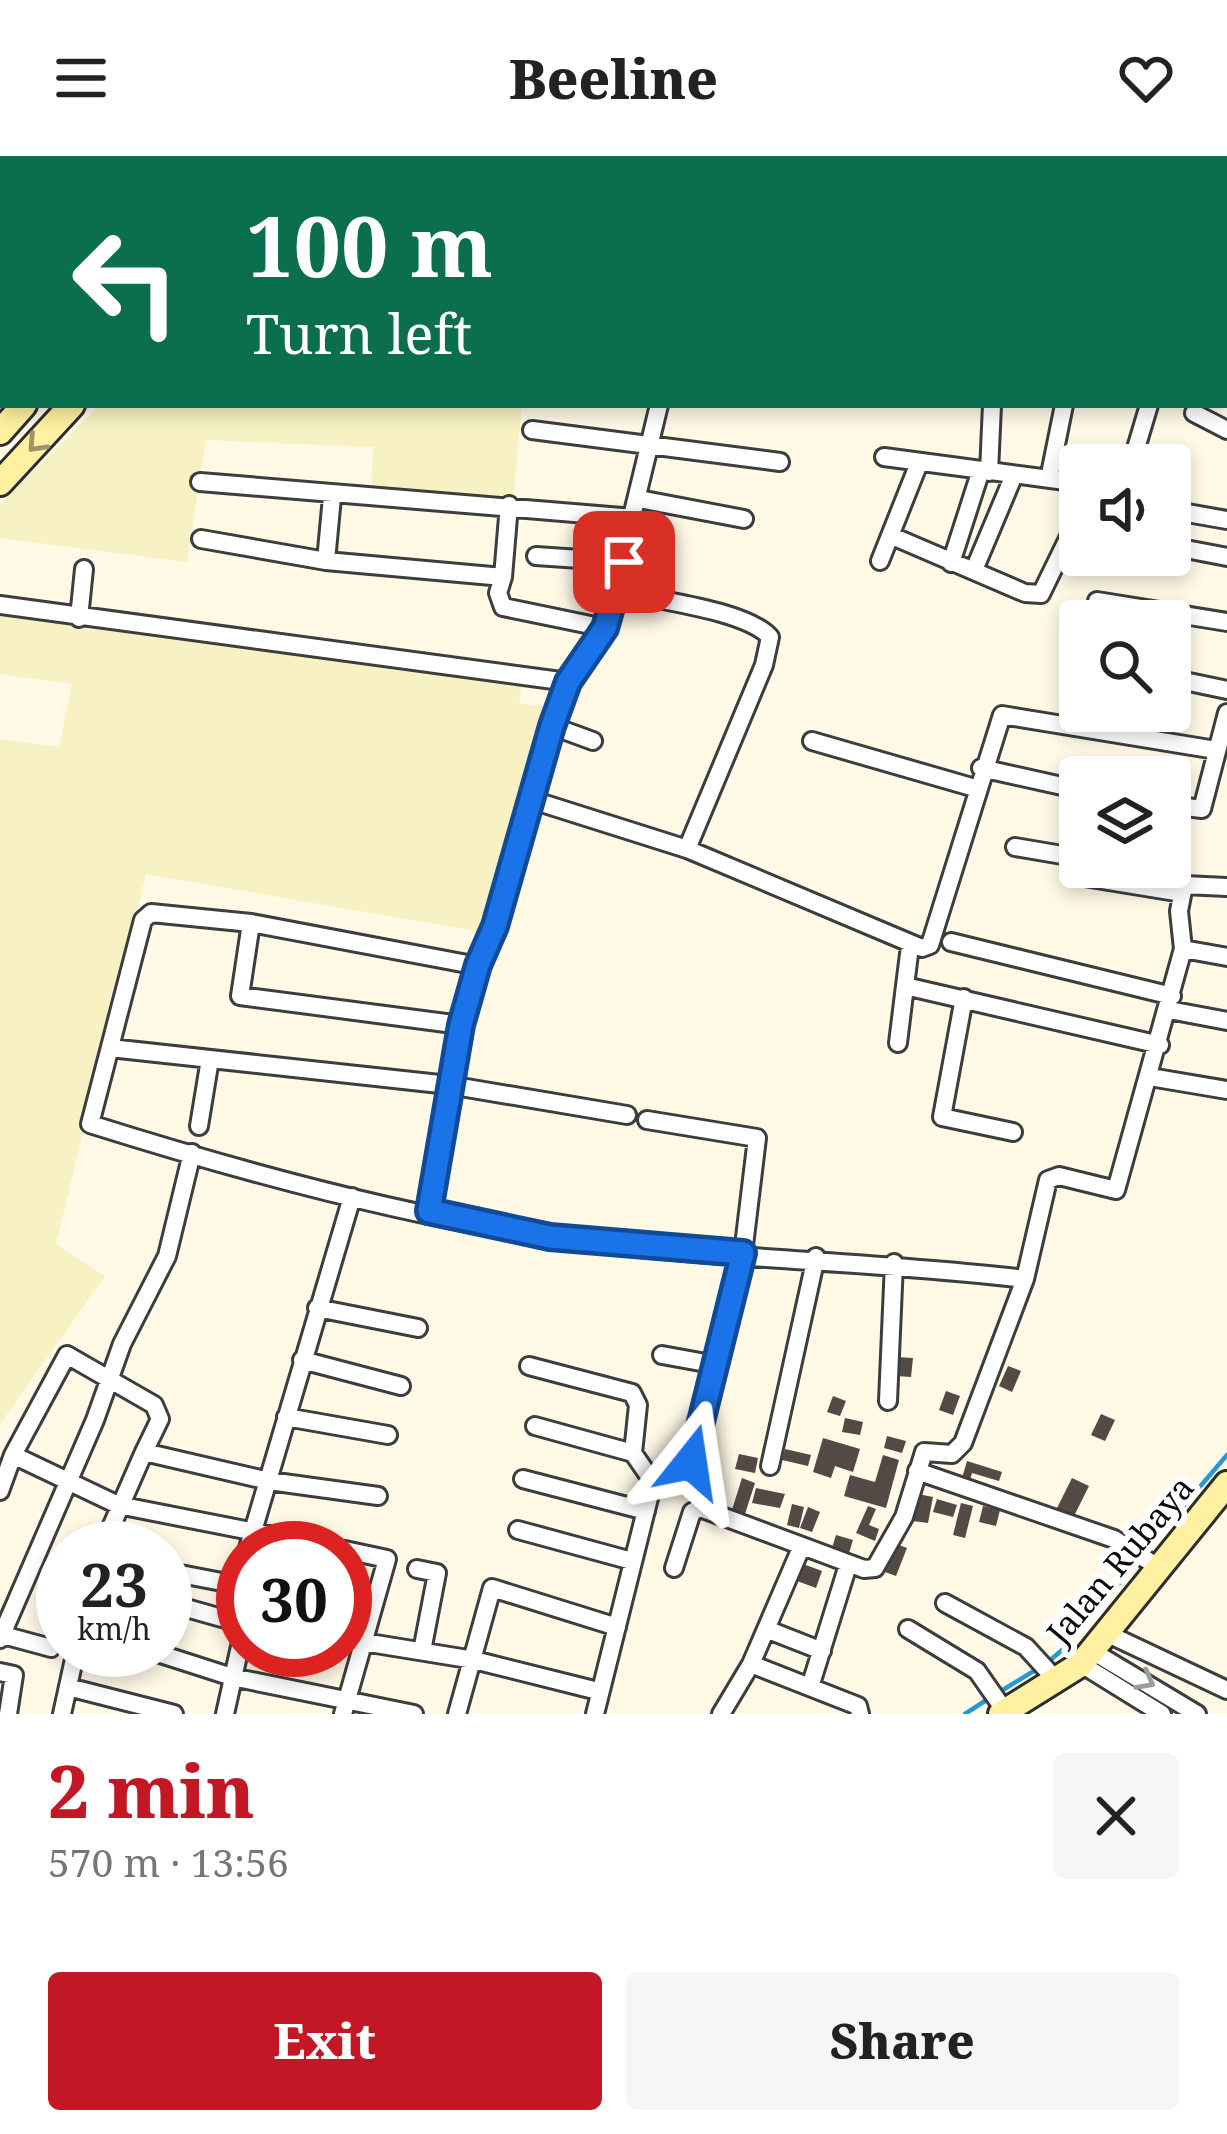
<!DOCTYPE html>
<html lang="en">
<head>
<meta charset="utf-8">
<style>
	:root { --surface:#fff; --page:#f6f6f6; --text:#222; --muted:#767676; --accent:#c41725 }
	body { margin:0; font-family:"Noto Serif",serif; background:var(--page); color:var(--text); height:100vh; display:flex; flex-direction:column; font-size:45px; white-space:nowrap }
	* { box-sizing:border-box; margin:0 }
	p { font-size:39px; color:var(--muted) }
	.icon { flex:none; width:66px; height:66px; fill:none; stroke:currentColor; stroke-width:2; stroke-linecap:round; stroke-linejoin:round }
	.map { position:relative; height:1558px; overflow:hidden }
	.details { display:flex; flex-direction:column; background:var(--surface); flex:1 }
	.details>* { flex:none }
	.guide { position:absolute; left:0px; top:0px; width:1227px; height:252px; box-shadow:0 6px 18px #0003; background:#0b6e4f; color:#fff; overflow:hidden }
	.fabs { position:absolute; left:1059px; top:288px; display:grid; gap:24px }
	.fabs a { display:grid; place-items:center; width:132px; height:132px; border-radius:12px; background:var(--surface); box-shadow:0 6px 18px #0003; font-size:60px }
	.speed { position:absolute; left:36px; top:1365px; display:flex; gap:24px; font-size:60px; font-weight:700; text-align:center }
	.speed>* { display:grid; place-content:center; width:156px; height:156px; border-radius:50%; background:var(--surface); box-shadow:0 6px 18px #0003; line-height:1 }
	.speed small { font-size:30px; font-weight:400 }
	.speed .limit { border:18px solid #d22; background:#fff; color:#111 }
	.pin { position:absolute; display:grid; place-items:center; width:102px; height:102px; color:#fff; margin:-51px; border-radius:24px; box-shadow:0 6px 18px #0006 }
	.me { position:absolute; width:132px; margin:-66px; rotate:15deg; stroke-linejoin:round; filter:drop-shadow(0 0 9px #0008) }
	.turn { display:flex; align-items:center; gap:42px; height:252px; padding:0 48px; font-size:54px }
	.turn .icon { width:156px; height:156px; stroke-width:2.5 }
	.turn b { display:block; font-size:84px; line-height:102px }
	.round { display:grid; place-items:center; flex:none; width:126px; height:126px; border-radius:12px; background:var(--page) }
	.head { display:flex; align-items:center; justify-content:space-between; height:204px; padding:0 48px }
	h1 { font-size:72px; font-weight:800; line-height:90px; color:var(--accent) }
	.action { display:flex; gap:24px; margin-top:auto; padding:24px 48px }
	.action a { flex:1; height:138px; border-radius:12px; background:var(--accent); color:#fff; font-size:48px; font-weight:800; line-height:138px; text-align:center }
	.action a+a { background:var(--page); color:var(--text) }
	header { display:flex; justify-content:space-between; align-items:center; height:156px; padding:0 48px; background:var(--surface); font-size:54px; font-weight:800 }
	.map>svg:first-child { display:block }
</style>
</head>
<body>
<header><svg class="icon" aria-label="menu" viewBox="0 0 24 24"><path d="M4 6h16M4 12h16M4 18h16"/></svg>Beeline<svg class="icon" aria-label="heart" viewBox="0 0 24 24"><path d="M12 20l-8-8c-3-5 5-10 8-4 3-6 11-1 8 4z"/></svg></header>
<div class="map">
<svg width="1227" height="1558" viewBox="0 0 1227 1558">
	<rect width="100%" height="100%" fill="#fff9e6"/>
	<path fill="#f7f1c4" d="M100,249h422l-9,97 -142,-7 2,-48 -167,-7 -19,122 -187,-24v-34z
		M0,458l183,21 339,50 -3,18 30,5 -68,224 -335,-58 -90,370 49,32 -105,148v-685l59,8 13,-63 -72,-10z"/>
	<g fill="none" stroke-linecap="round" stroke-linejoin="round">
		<path stroke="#2798d9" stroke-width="4.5" d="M1145,1395l82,-96
			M1047,1507l22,-19 69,-84
			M1001,1535l36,-22
			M965,1558l26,-17"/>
	</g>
	<path fill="#534a45" d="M897,1201l16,1 -2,19 -15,-1z
		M1008,1210l13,5 -9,21 -13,-6z
		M946,1235l14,5 -7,19 -14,-5z
		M833,1240l13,5 -6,15 -13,-4z
		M1101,1258l14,6 -10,21 -14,-6z
		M845,1262l18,4 -3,13 -18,-3z
		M887,1280l19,5 -4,12 -18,-5z
		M823,1282l37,11 -7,23 -18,-6 -4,12 -18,-6z
		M785,1293l26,6 -3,11 -26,-6z
		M739,1298l19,4 -3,15 -20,-4z
		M883,1299l16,5 -13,48 -42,-12 6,-21 25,7z
		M967,1305l35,11 -3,9 -27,-8 -2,7 -8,-2z
		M742,1322l13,5 -12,37 -13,-4z
		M1072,1322l17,8 -16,32 -17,-8z
		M692,1326l25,7 -5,18 -25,-8z
		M756,1332l29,6 -5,14 -28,-5z
		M918,1338l15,3 -5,26 -15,-2z
		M937,1343l20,6 -4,12 -20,-5z
		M961,1347l12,3 -8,32 -12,-3z
		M792,1348l12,3 -5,21 -12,-3z
		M868,1350l8,3 -7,16 10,4 -4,12 -19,-8z
		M983,1350l17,4 -4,16 -17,-4z
		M808,1351l12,5 -8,20 -12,-4z
		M836,1379l17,5 -4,13 -17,-5z
		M896,1388l11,4 -11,28 -11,-4z
		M803,1408l19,7 -6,17 -19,-7z"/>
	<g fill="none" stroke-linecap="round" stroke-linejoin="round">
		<defs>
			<path id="street" d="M1051,0l5,3
				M1087,0l4,3
				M1193,0l4,3
				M524,3v-3
				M693,3l1,-3
				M1012,3l1,-3
				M1123,3l2,-3
				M1224,22l3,1
				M1224,64l3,-4
				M1224,152l3,1
				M1194,257l33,17
				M532,274l248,32
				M884,301l196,26
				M1131,309l18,-60
				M989,316l3,-67
				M1049,323l15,-74
				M200,326l434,36
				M639,343l105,20
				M1170,354l57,10
				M892,380l133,57 16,1 39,-80
				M201,383l125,22 177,16 -5,16 5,14 102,21
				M1170,390l57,11
				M536,400l88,6
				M326,405l6,-64
				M880,405l39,-98
				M951,407l30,-93
				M974,414l40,-95
				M503,421l6,-72
				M1097,445l130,21
				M0,449l568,77 37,-54 54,-223
				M79,462l5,-49
				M1170,522l57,12
				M552,570l41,15
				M812,585l163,47
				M981,612l99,22
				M529,643l158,50 77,-184 6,-28c-24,-27 -116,-37 -153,-46
				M1170,649l32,4 25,-96
				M1080,674l-8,45 110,18
				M1015,691l59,10
				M687,693l235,99 8,-3 72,-230 214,35
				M251,767l-11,73 221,29
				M951,786l221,54
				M910,790l-5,40 255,59
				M1183,793l44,8
				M478,810l-227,-43 -100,-10 -8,7 -53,204c143,45 313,92 461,113 157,23 317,23 474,42
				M964,842l-22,119 71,15
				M1169,854l58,11
				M898,887l7,-57
				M110,892l339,37 178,30
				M1150,921l77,13
				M647,964l110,18 -14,116 -26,111 -55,-10
				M199,970l11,-67
				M429,1055l32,-186 107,-343
				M317,1152l101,20
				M302,1204l99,26
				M529,1210l103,27 6,12 -5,48 20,29 -58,232
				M888,1245l6,-138
				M286,1261l102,18
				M535,1270l98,27
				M144,1296l16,-33 -6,-14 -87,-50 -54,100 105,50 219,43
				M691,1306l26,-97
				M770,1310l46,-209
				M917,1315l197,68 44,28
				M523,1323l123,32
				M0,1335l13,-36
				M518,1374l114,31
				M102,1392l42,-96 125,29 109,15
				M248,1392l104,-351
				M674,1412l18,-56 8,-4 164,61 11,-1 29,-51 20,-65 28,2 11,-11 62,-164 23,-99 11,-4 57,14 67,-241 -4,-38 5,-26 43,2
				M417,1413l20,4 -15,78
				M165,1415l62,12 13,-6 3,-11
				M240,1421l3,27
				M165,1446l78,22
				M945,1447l81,44 31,34
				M766,1473l56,22
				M908,1473l69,42 28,40
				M1106,1477l121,57
				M3,1479l48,13 12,-18
				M0,1483l95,-219 27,-76 45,-88 25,-103
				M345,1483l129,21 124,31
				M148,1494l84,27 182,37
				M1092,1495l105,63
				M751,1508l107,42 2,8
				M1081,1508l81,50
				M0,1516l14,3 -6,39
				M68,1531l106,27
				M810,1531l38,-122
				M62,1558l14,-64
				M225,1558l18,-81
				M343,1558l44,-155 -42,-9
				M457,1558l35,-126 125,39
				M721,1558l30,-50 50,-116"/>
			<path id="secondary" d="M290,3l3,-3
				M328,3l3,-3
				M0,276l24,-27
				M0,327l72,-78
				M1001,1558l80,-50 146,-180"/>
		</defs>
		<use href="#street" stroke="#3d3d3d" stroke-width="22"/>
		<use href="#secondary" stroke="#2c2c2c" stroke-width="30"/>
		<use href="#street" stroke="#fff" stroke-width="16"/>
		<use href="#secondary" stroke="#fff1a1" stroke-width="24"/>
	</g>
	<defs><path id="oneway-chevron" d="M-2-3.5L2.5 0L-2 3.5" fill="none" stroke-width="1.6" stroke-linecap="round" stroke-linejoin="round" transform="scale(3)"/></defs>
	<use stroke="#9d9565" href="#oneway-chevron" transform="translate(36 288) rotate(133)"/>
	<use stroke="#9d9d9d" href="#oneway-chevron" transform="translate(1146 1525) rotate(29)"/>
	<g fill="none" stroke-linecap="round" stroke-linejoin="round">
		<defs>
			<path id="route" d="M624,406l-19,66 -37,54 -16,44 -57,200 -17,39 -17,60 -32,186 121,26 193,16 -52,209"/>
		</defs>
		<use href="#route" stroke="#114b97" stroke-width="30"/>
		<use href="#route" stroke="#1a73e8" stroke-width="21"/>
	</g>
	<g text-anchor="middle" stroke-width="12" stroke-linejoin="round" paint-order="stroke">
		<g font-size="33" fill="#0a0a0a" stroke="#fff">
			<text transform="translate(1120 1404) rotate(-50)" y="12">Jalan Rubaya</text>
		</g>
	</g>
</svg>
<div class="fabs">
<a><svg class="icon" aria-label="sound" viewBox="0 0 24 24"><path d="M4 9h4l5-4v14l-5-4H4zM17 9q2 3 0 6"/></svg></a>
<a><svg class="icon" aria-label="search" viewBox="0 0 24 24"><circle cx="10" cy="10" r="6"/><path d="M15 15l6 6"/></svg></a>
<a><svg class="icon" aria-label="layers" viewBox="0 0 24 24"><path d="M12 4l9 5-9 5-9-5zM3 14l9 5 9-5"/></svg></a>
</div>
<div class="speed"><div>23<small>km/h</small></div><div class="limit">30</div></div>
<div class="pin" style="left:624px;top:406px;background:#d93025"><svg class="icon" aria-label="arrive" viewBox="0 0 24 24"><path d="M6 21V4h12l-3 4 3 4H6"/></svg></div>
<svg class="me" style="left:691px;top:1306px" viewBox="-20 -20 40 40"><path d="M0-17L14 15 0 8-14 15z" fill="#1a73e8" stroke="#fff" stroke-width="4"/></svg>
<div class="guide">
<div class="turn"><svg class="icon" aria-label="left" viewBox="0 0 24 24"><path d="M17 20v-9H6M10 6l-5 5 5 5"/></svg><div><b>100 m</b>Turn left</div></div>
</div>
</div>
<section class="details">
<div class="head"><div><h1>2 min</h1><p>570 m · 13:56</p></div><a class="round"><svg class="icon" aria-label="close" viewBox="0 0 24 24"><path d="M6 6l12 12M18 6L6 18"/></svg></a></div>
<div class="action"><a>Exit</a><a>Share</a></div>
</section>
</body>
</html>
